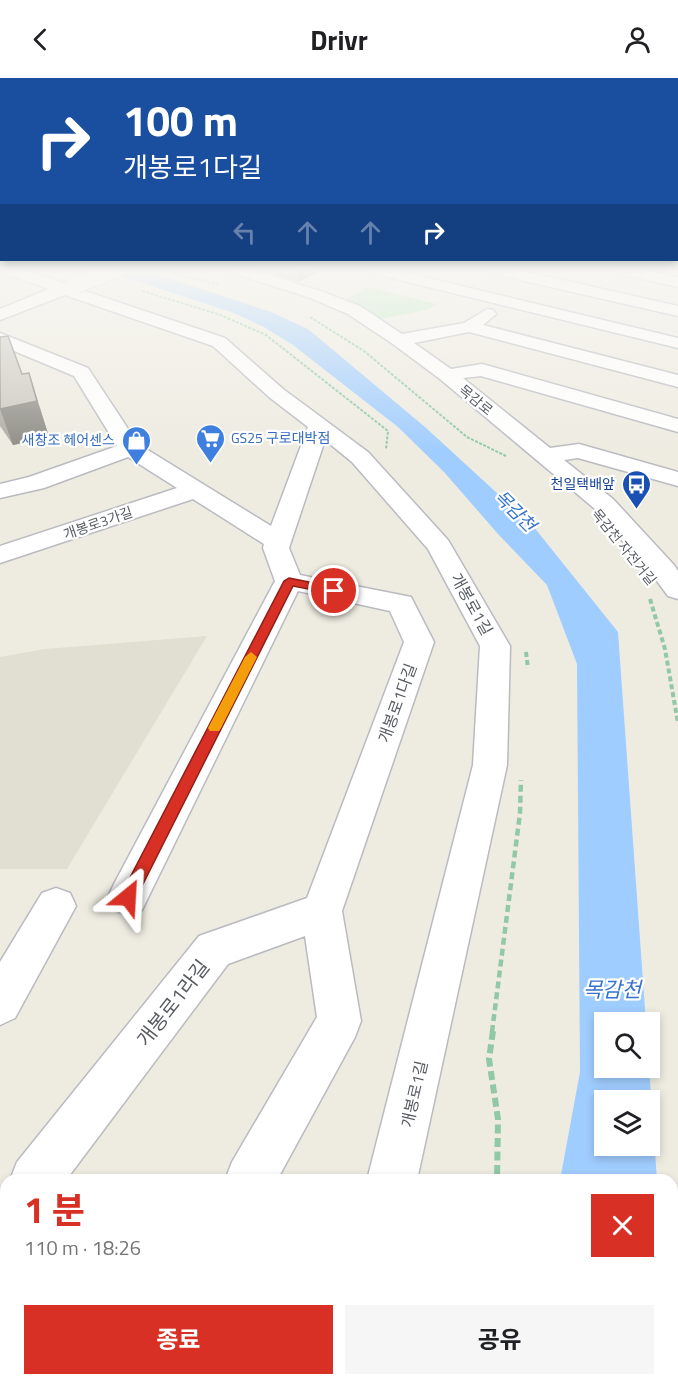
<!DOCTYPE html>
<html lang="ko">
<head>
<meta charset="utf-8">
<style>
	:root { --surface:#fff; --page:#f6f6f6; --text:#202124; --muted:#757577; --accent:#d93025 }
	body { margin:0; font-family:"Titillium Web","Noto Sans KR",sans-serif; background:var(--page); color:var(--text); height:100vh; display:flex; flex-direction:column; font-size:22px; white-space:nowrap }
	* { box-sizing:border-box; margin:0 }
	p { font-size:20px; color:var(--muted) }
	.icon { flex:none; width:33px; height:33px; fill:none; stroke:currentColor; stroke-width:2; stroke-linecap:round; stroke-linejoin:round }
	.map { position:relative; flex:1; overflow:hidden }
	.side { position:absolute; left:0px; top:1096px; width:678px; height:212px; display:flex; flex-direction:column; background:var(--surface); border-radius:18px 18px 0 0; box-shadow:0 3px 9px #0003 }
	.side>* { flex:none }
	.top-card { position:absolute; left:0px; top:0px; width:678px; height:183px; box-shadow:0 3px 9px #0003; background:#1a4fa0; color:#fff; overflow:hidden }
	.buttons { position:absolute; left:594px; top:934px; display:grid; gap:12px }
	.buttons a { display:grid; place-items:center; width:66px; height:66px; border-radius:0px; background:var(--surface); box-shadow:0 3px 9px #0003; font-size:30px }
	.pin { position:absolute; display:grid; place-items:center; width:51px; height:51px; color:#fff; margin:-26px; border:3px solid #fff; border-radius:50%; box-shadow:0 2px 6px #0007 }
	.me { position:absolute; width:66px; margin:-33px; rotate:27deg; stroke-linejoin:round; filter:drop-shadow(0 0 4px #0008) }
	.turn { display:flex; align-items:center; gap:21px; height:126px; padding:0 24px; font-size:27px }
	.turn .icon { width:78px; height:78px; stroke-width:2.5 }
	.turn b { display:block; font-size:42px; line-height:51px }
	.lanes { display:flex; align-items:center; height:57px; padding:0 24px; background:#0003; justify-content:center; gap:30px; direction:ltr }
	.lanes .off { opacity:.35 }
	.round { display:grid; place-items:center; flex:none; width:63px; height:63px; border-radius:0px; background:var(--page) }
	.headline { display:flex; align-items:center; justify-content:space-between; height:102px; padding:0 24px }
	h1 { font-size:36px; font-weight:700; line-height:45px; color:var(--accent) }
	.cta { display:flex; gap:12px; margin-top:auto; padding:12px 24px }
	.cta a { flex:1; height:69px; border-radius:0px; background:var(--accent); color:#fff; font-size:24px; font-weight:700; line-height:69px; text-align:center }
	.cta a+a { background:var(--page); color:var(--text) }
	header { display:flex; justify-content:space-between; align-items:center; height:78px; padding:0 24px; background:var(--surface); font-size:27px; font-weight:700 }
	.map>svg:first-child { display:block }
</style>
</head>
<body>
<header><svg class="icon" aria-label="back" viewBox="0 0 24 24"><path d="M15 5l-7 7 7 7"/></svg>Drivr<svg class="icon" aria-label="person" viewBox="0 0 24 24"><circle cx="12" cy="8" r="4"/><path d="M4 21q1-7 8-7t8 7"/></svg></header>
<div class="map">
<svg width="678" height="1307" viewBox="0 0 678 1307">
	<rect width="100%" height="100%" fill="#eeece1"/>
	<path fill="#e0dfd1" d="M207,558l-140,233h-67v-212l45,-8z"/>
	<path fill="#bae8be" d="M367,209l70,17 -10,6 -48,9 -13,-11 -20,-8z"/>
	<path fill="#a0cdff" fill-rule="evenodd" d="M100,191h40l131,43 37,17 117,98 108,99 85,106 28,391h-42v45h45l8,112h-97l20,-108 -3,-408 -30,-79 -49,-51 -54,-62 -46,-45 -105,-82 -29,-18 -30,-14zM604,1023h46v45h-46z
		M522,1302h121l-2,5h-121z"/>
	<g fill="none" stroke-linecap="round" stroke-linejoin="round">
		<defs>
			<path id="minor" d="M0,191h21l43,14 10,-3 6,2 2,3 -3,4 146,49 58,51 85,63 80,88 62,106 -3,119 -90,415h-50l106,-415 7,-119 -52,-97 -76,-87 -27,-22 -36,108 11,27 111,22 23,45 -92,269 19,110 -6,16 -78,143h-52l7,-18 85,-145 -12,-81 -77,28 -162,216h-56l7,-18 182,-226 108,-38 97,-256 -14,-31 -92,-20 -156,319 -14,5 -14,-5 -6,-13 6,-13 161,-303 -12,-33 1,-4 -71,-45 -193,64v-17l177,-58 -49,-31 -84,31 -44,10v-14l29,-7 88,-31 -43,-70 -74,-31v-12l88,35 50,76 133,82 37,-99 -39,-30 -56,-51 -148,-51 -65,25v-11l49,-20 -48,-17z
				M226,191h23l71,22 40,15 42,28 62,-11 23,-14 6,1 3,4 -13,11 195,50v12l-209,-55 -55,11 37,26 31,-5 196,55v13l-197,-56 -18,2 87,70 29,-4 99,28v14l-100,-28 -14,2 49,39 61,66 4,6v28l-10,-3 -14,-19 -59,-68 -155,-130 -47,-35 -45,-30 -40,-17 -79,-25z
				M364,191h27l287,69v10l-311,-76z
				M486,191h28l164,37v10l-184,-42z
				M610,191h29l39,8v10l-65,-15z
				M56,810l14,5 6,13 -61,112 -15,7v-63l42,-69z
				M6,1114v57l-6,3v-57z
				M0,1181l6,2v58l-6,-2z
				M60,1302h108l-2,5h-104z
				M285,1302h58l-2,5h-58z"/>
		</defs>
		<use href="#minor" stroke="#b9bbc1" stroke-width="3"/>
		<path stroke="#91c8a5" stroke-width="2" stroke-dasharray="3 1.5" stroke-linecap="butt" d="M164,191l54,16
			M142,213l76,23 48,21 122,96 -2,18
			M310,239l54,34 103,86 39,19"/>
		<path stroke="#91c8a5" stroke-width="4" stroke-dasharray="5 3" stroke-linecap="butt" d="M650,521l15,50 13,74
			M526,574l2,16"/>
		<path stroke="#91c8a5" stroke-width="4.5" stroke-dasharray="7 4" stroke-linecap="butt" d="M492,954l28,-219 1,-33"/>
		<path stroke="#91c8a5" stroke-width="6" stroke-dasharray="9 4.5" stroke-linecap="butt" d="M493,953l-4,28 9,60 -1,61
			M450,1307l2,-5"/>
		<use href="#minor" fill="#fff" fill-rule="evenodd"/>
		<defs>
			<path id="minor-bridge" d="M75,207l40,-16"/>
		</defs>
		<use href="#minor-bridge" stroke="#b9bbc1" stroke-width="19" stroke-linecap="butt"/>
		<use href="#minor-bridge" stroke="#fff" stroke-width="17"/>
	</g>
	<path fill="#afada5" d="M255,191h68l-25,13z
		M0,259l22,37 18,34 9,29 -36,8 -13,-19z"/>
	<path fill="#8e8d86" d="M297,191h26l-25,13z
		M29,295l20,64 -36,8 -13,-36z"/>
	<path fill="#cbc9c0" stroke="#8e8d86" stroke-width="1.5" d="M8,258l14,38 7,-1 8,28 -37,8v-72z"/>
	<linearGradient id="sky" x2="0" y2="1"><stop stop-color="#8bbef1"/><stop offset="0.51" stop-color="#f7f6f2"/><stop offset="1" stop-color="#f7f6f2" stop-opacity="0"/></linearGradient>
	<rect width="678" height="374" fill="url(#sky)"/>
	<path fill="#d93025" stroke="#8d1f18" stroke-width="1.5" d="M289,500l45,9 6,4 -6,3 -41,-8 -159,316 -6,2 -5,-2 -3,-5 3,-6 161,-310z"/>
	<path fill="#f59e0b" d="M251,574l6,5 -36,71 -2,3h-9l-2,-3 37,-71z"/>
	<defs>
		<symbol id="supermarket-pin" viewBox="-11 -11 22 30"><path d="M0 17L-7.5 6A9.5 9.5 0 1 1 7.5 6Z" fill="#3f7fe0" stroke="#fff"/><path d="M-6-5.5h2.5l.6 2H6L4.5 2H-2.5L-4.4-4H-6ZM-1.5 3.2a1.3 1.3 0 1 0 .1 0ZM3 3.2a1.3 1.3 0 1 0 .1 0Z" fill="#fff"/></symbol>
		<symbol id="shop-pin" viewBox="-11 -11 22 30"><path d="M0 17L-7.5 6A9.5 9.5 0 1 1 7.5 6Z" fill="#3f7fe0" stroke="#fff"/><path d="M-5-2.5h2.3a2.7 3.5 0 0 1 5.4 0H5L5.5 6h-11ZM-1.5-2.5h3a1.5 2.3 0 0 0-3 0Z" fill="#fff"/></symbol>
		<symbol id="bus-pin" viewBox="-11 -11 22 30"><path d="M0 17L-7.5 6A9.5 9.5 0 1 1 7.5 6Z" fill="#1a4fb4" stroke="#fff"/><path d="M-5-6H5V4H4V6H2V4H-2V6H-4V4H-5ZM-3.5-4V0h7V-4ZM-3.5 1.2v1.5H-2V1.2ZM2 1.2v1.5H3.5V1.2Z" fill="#fff"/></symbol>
	</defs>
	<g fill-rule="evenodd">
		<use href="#supermarket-pin" x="194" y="344" width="33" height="45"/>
		<use href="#shop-pin" x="120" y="346" width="33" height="45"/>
		<use href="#bus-pin" x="620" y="390" width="33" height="45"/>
	</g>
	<g text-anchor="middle" stroke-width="4.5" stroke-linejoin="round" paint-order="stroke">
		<g font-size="14" fill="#595d63" stroke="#fff">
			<text transform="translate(476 322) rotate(39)" y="5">목감로</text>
			<text transform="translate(98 445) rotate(-19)" y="5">개봉로3가길</text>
			<text transform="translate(624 469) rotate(51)" y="5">목감천 자전거길</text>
		</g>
		<g font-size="14" fill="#366cbe" stroke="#fff" text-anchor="start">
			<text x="231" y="365">GS25 구로대박점</text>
			<text x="115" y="367" text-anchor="end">새창조 헤어센스</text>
		</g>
		<g font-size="14" fill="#164399" stroke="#fff" text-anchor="end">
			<text x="615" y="411">천일택배앞</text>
		</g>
		<g font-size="16" fill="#595d63" stroke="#fff">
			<text transform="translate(472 526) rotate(61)" y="6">개봉로1길</text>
			<text transform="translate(397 625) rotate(-70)" y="6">개봉로1다길</text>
			<text transform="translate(414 1016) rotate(-77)" y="6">개봉로1길</text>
		</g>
		<g font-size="18" font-style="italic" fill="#3773cd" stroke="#fff">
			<text transform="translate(515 433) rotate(45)" y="6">목감천</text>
		</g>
		<g font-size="20" fill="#595d63" stroke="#fff">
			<text transform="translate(173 925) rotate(-52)" y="7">개봉로1라길</text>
		</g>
		<g font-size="21" font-style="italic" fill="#3773cd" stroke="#fff">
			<text x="612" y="919">목감천</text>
		</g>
	</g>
</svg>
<div class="buttons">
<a><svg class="icon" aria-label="search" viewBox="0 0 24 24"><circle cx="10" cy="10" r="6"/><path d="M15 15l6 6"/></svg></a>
<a><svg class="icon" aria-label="layers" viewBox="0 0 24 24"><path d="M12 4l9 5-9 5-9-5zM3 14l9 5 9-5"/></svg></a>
</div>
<div class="pin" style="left:334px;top:513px;background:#d93025"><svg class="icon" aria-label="arrive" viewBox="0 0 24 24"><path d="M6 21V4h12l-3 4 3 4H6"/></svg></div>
<svg class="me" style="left:128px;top:819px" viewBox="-20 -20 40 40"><path d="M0-17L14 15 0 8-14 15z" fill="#d93025" stroke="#fff" stroke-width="4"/></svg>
<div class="top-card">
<div class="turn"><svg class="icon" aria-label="right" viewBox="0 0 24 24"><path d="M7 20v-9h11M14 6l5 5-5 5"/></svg><div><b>100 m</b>개봉로1다길</div></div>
<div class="lanes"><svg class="icon off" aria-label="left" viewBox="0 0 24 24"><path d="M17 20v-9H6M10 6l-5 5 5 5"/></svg><svg class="icon off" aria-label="ahead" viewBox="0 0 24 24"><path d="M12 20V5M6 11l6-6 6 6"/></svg><svg class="icon off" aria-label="ahead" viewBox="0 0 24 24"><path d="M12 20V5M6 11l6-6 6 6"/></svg><svg class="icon" aria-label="right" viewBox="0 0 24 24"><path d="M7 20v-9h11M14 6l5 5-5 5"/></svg></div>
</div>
<section class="side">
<div class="headline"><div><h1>1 분</h1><p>110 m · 18:26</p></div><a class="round" style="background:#d93025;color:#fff"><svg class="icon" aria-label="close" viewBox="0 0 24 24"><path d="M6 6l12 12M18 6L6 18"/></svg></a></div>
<div class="cta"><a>종료</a><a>공유</a></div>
</section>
</div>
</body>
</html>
